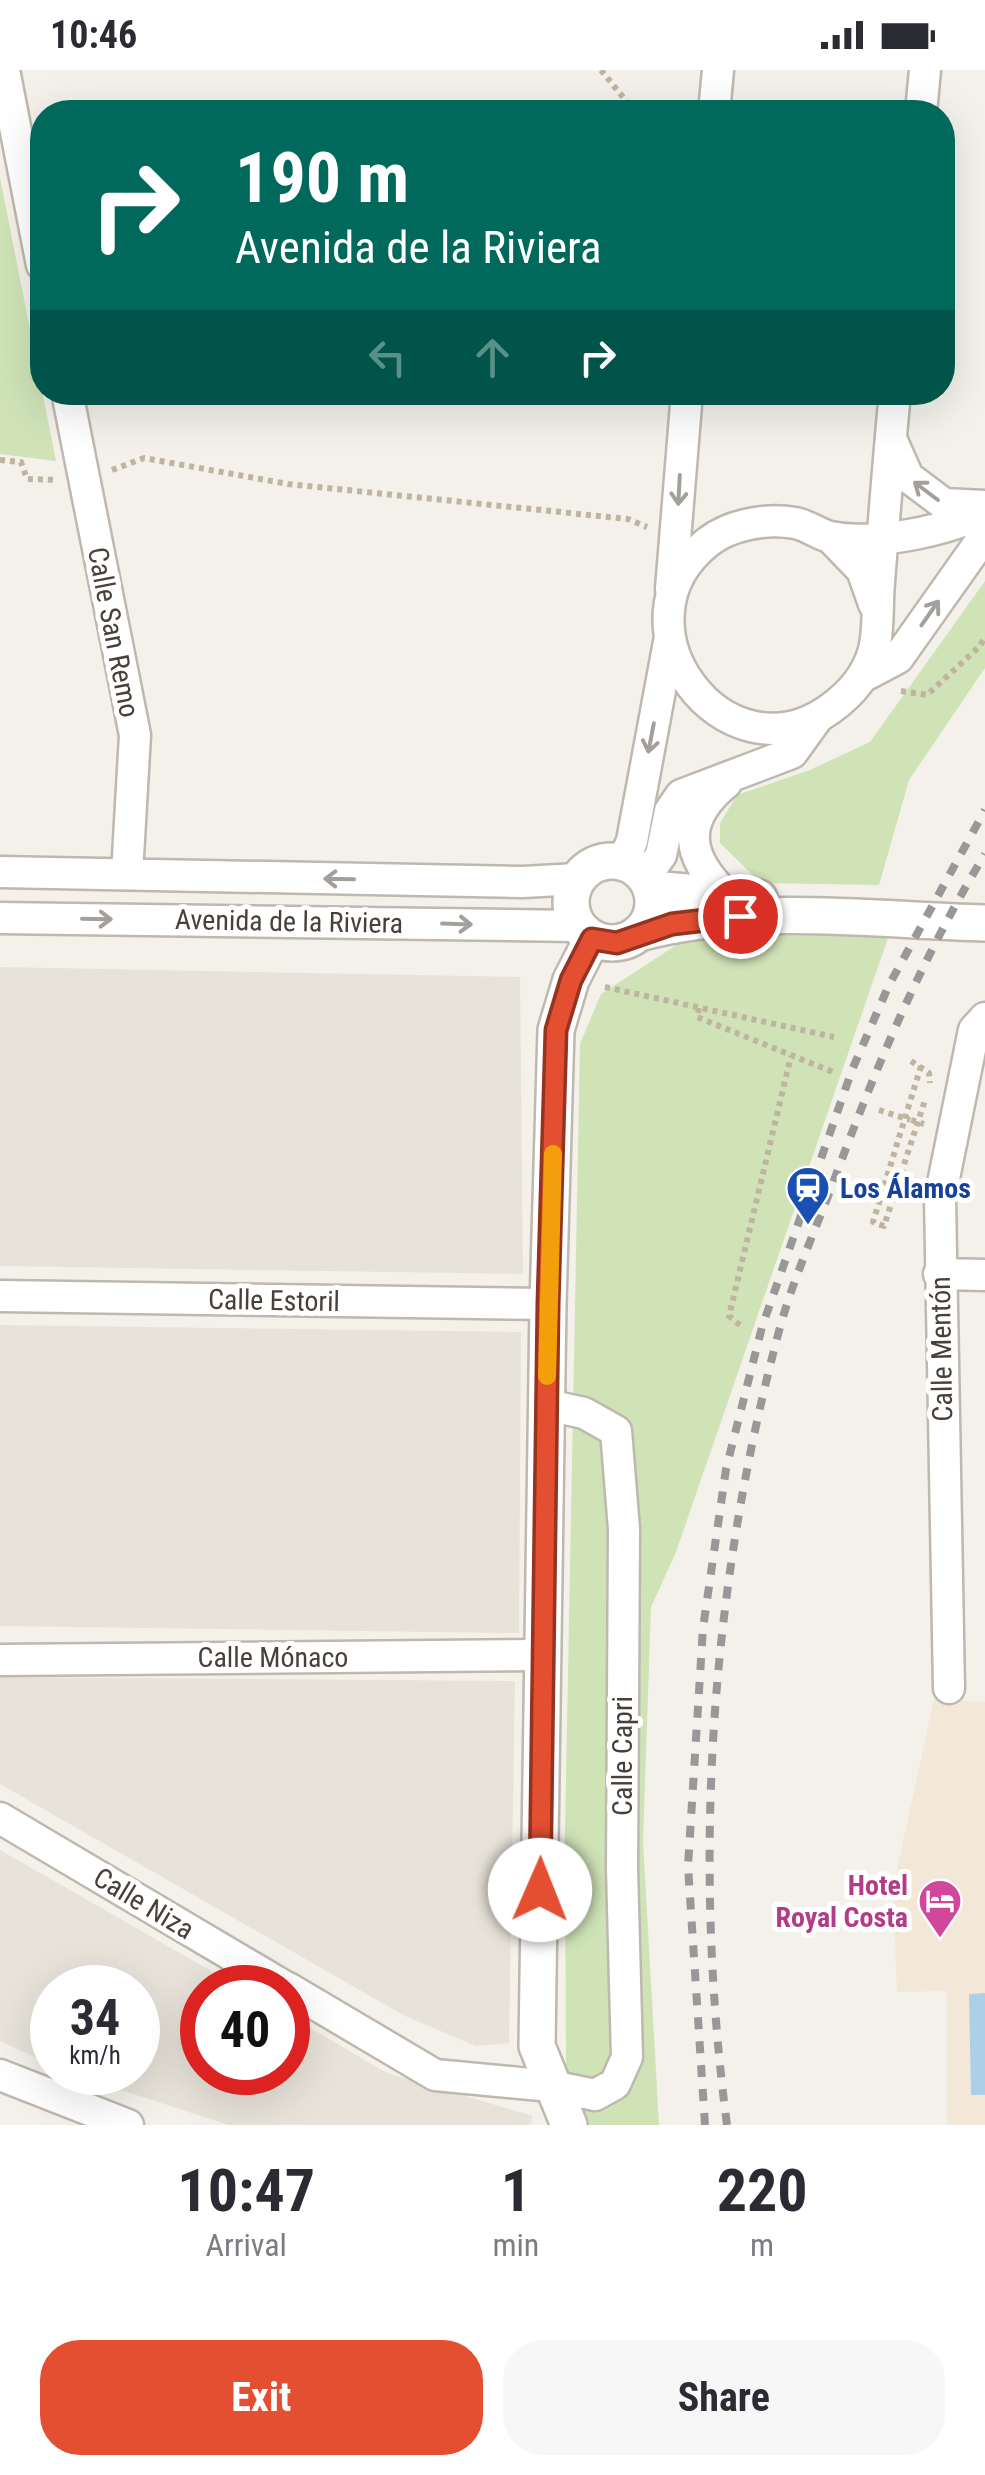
<!DOCTYPE html>
<html lang="en">
<head>
<meta charset="utf-8">
<style>
	:root { --surface:#fff; --page:#f7f7f7; --text:#2b2b33; --muted:#7c7c81; --accent:#e44e31 }
	body { margin:0; font-family:"Roboto Condensed",sans-serif; background:var(--page); color:var(--text); height:100vh; display:flex; flex-direction:column; font-size:38px; white-space:nowrap }
	* { box-sizing:border-box; margin:0 }
	p { font-size:32px; color:var(--muted) }
	.icon { flex:none; width:55px; height:55px; fill:none; stroke:currentColor; stroke-width:2; stroke-linecap:round; stroke-linejoin:round }
	.map { position:relative; height:2055px; overflow:hidden }
	.sheet { display:flex; flex-direction:column; background:var(--surface); flex:1 }
	.sheet>* { flex:none }
	.top-card { position:absolute; left:30px; top:30px; width:925px; height:305px; border-radius:40px; box-shadow:0 10px 40px #0002; background:#00695c; color:#fff; overflow:hidden }
	.speed { position:absolute; left:30px; top:1895px; display:flex; gap:20px; font-size:50px; font-weight:700; text-align:center }
	.speed>* { display:grid; place-content:center; width:130px; height:130px; border-radius:50%; background:var(--surface); box-shadow:0 10px 40px #0002; line-height:1 }
	.speed small { font-size:25px; font-weight:400 }
	.speed .limit { border:15px solid #d22; background:#fff; color:#111 }
	.pin { position:absolute; display:grid; place-items:center; width:85px; height:85px; color:#fff; margin:-42px; border:5px solid #fff; border-radius:50%; box-shadow:0 2px 10px #0007 }
	.me { position:absolute; width:110px; margin:-55px; rotate:1deg; stroke-linejoin:round; filter:drop-shadow(0 0 8px #0008) }
	.turn { display:flex; align-items:center; gap:35px; height:210px; padding:0 40px; font-size:45px }
	.turn .icon { width:130px; height:130px; stroke-width:2.5 }
	.turn b { display:block; font-size:70px; line-height:85px }
	.lanes { display:flex; align-items:center; height:95px; padding:0 40px; background:#0003; justify-content:center; gap:50px; direction:ltr }
	.lanes .off { opacity:.35 }
	.eta { display:flex; justify-content:space-evenly; align-items:center; height:170px; text-align:center }
	.eta b { font-size:60px; font-weight:700; line-height:70px }
	.button { display:flex; gap:20px; margin-top:auto; padding:20px 40px }
	.button a { flex:1; height:115px; border-radius:40px; background:var(--accent); color:#fff; font-size:40px; font-weight:700; line-height:115px; text-align:center }
	.button a+a { background:var(--page); color:var(--text) }
	.status { display:flex; justify-content:space-between; align-items:center; height:70px; padding:0 50px; background:var(--surface); direction:ltr }
	.status svg { height:28px; fill:currentColor }
	.map>svg:first-child { display:block }
</style>
</head>
<body>
<div class="status"><b>10:46</b><svg viewBox="0 0 49 12"><path d="M0 12V9h3v3zM5 12V6h3v6zM10 12V3h3v9zM15 12V0h3v12zM26 1h20v11H26zM47 4h2v5h-2z"/></svg></div>
<div class="map">
<svg width="985" height="2055" viewBox="0 0 985 2055">
	<rect width="100%" height="100%" fill="#f3f1ea"/>
	<path fill="#e7e3d9" d="M0,897l520,10 3,297 -523,-8z
		M0,1255l521,7 -2,301 -519,-7z
		M0,1607l515,4 -6,362 -33,3 -71,-30 -405,-232z
		M0,1780l239,137 -37,1v84h86v-57l99,58 146,43 -3,9h-301l-160,-52 69,-1v-84h-86v77l-52,-24z"/>
	<path fill="#f3e8d8" d="M934,1629l51,3v423h-38v-134l-50,1 -4,-104z"/>
	<path fill="#cfe3b7" d="M0,108l56,283 -56,-7z
		M985,511v87l-76,112 -30,105 -118,-2 -41,-40v-20l17,-28 73,-25 60,-28z
		M889,865l-213,617 -25,55 -8,234 16,284h-80l-13,-59 -1,-235 15,-787 21,-50 88,-57z"/>
	<path fill="#add0e9" d="M985,1923v102h-14l-2,-101z"/>
	<g fill="none" stroke-linecap="round" stroke-linejoin="round">
		<defs>
			<path id="minor" d="M4,0l38,195
				M714,42l4,-42
				M921,42l4,-42
				M67,322l68,343 -8,139
				M895,322c-6,63 -11,127 -16,190 -2,21 0,47 -5,68 -7,26 -23,44 -44,59 -106,76 -225,-86 -122,-167 23,-18 60,-24 87,-19 12,2 23,11 35,14 44,9 117,-6 155,-26
				M893,373l15,34 36,27 41,2
				M830,467l32,33 12,34
				M671,519l16,-197
				M862,607l36,-19 87,-123
				M726,713c-46,38 -40,74 1,113
				M623,792l9,-21 37,-199
				M0,802l523,10 54,-3
				M645,807l16,-22 9,-44 11,-16 111,-42 26,-36
				M0,848l577,8
				M939,1204l46,1
				M0,1226l548,8
				M0,1590l545,-5
				M949,1618l-9,-490 34,-168 11,-12
				M0,1748l287,170
				M288,1918l147,87 116,11 44,9 20,-11 12,-27 -5,-188 2,-340 -8,-98 -32,-18 -37,-8
				M0,2005l128,50"/>
			<path id="tertiary" d="M571 832a41 41 0 1 1 82 0a41 41 0 1 1-82 0Z
				M651,819l108,9
				M639,863c111,-30 232,-13 346,-10
				M569,2055l-32,-79 11,-742 8,-274 15,-50 21,-41"/>
		</defs>
		<use href="#minor" stroke="#beb8ae" stroke-width="35"/>
		<use href="#tertiary" stroke="#beb8ae" stroke-width="40"/>
		<path stroke="#beb4a0" stroke-width="6" stroke-dasharray="5 5" stroke-linecap="butt" d="M601,0l34,42
			M0,390l21,2 6,17 30,1
			M112,400l32,-12 144,26 340,35 19,8
			M901,621l26,4 53,-49 5,-9
			M605,917l229,50
			M699,938l-2,9 136,55
			M911,991l18,12 1,10
			M921,996l-48,156 11,4 41,-126
			M879,1040l31,10
			M740,1255l-11,-9 62,-260"/>
		<use href="#minor" stroke="#fff" stroke-width="30"/>
		<use href="#tertiary" stroke="#fff" stroke-width="35"/>
		<path stroke="#989898" stroke-width="8" stroke-dasharray="12 12" stroke-linecap="butt" d="M705,2055l-17,-259 15,-238 23,-159 36,-142 90,-257 37,-85 96,-175
			M727,2055c-35,-265 -17,-536 52,-794 14,-53 38,-104 57,-156 41,-111 87,-219 149,-321"/>
		<path stroke="#beb4a0" stroke-width="6" stroke-dasharray="5 5" stroke-linecap="butt" d="M911,1050l13,4"/>
	</g>
	<defs><path id="oneway-shaft" d="M-6 0H5M1.5-3L5.5 0L1.5 3" fill="none" stroke-width="1.6" stroke-linecap="round" stroke-linejoin="round" transform="scale(2.5)"/></defs>
	<g stroke="#a3a09c">
		<use href="#oneway-shaft" transform="translate(679 420) rotate(93)"/>
		<use href="#oneway-shaft" transform="translate(926 421) rotate(-143)"/>
		<use href="#oneway-shaft" transform="translate(930 543) rotate(-55)"/>
		<use href="#oneway-shaft" transform="translate(651 668) rotate(101)"/>
		<use href="#oneway-shaft" transform="translate(339 809) rotate(-179)"/>
		<use href="#oneway-shaft" transform="translate(97 849) rotate(1)"/>
		<use href="#oneway-shaft" transform="translate(457 854) rotate(2)"/>
	</g>
	<g fill="none" stroke-linecap="round" stroke-linejoin="round">
		<defs>
			<path id="route" d="M540,1820l8,-586 8,-274 15,-50 21,-41 25,4 55,-19 68,-8"/>
		</defs>
		<use href="#route" stroke="#943320" stroke-width="25"/>
		<use href="#route" stroke="#e44e31" stroke-width="18"/>
		<path stroke="#f59e0b" stroke-width="18" d="M547,1306l6,-222"/>
	</g>
	<defs>
		<symbol id="station-pin" viewBox="-11 -11 22 30"><path d="M0 17L-7.5 6A9.5 9.5 0 1 1 7.5 6Z" fill="#1a4fb4" stroke="#fff"/><path d="M-3-6H3Q5-6 5-4V2Q5 4 3 4L4.5 6H3L1.5 4h-3L-3 6H-4.5L-3 4Q-5 4-5 2V-4Q-5-6-3-6ZM-3.5-4v3h7v-3ZM-3.5 1v1.5H-2V1ZM2 1v1.5H3.5V1Z" fill="#fff"/></symbol>
		<symbol id="hotel-pin" viewBox="-11 -11 22 30"><path d="M0 17L-7.5 6A9.5 9.5 0 1 1 7.5 6Z" fill="#d1479c" stroke="#fff"/><path d="M-6-4.5h1.5V1H6V5H4.5V3h-9V5H-6ZM-4 0a1.8 1.8 0 1 1 3.6 0ZM.5 0V-2.5h3Q6-2.5 6 0Z" fill="#fff"/></symbol>
	</defs>
	<g fill-rule="evenodd">
		<use href="#station-pin" x="783" y="1093" width="50" height="68"/>
		<use href="#hotel-pin" x="915" y="1806" width="50" height="68"/>
	</g>
	<g text-anchor="middle" stroke-width="10" stroke-linejoin="round" paint-order="stroke">
		<g font-size="28" fill="#474139" stroke="#fff">
			<text transform="translate(114 562) rotate(79)" y="10">Calle San Remo</text>
			<text transform="translate(289 851) rotate(1)" y="10">Avenida de la Riviera</text>
			<text transform="translate(274 1230) rotate(1)" y="10">Calle Estoril</text>
			<text transform="translate(941 1279) rotate(-91)" y="10">Calle Mentón</text>
			<text x="273" y="1597">Calle Mónaco</text>
			<text transform="translate(622 1686) rotate(-90)" y="10">Calle Capri</text>
			<text transform="translate(144 1833) rotate(31)" y="10">Calle Niza</text>
		</g>
		<g font-size="28" font-weight="bold" fill="#164399" stroke="#fff" text-anchor="start">
			<text x="840" y="1128">Los Álamos</text>
		</g>
		<g font-size="28" font-weight="bold" fill="#b23c85" stroke="#fff" text-anchor="end">
			<text x="908" y="1825">Hotel<tspan x="908" dy="32">Royal Costa</tspan></text>
		</g>
	</g>
</svg>
<div class="speed"><div>34<small>km/h</small></div><div class="limit">40</div></div>
<div class="pin" style="left:740px;top:846px;background:#d93025"><svg class="icon" aria-label="arrive" viewBox="0 0 24 24"><path d="M6 21V4h12l-3 4 3 4H6"/></svg></div>
<svg class="me" style="left:540px;top:1820px" viewBox="-20 -20 40 40"><circle r="19" fill="#fff"/><path d="M0-13L10 11 0 6-10 11z" fill="#e44e31"/></svg>
<div class="top-card">
<div class="turn"><svg class="icon" aria-label="right" viewBox="0 0 24 24"><path d="M7 20v-9h11M14 6l5 5-5 5"/></svg><div><b>190 m</b>Avenida de la Riviera</div></div>
<div class="lanes"><svg class="icon off" aria-label="left" viewBox="0 0 24 24"><path d="M17 20v-9H6M10 6l-5 5 5 5"/></svg><svg class="icon off" aria-label="ahead" viewBox="0 0 24 24"><path d="M12 20V5M6 11l6-6 6 6"/></svg><svg class="icon" aria-label="right" viewBox="0 0 24 24"><path d="M7 20v-9h11M14 6l5 5-5 5"/></svg></div>
</div>
</div>
<section class="sheet">
<div class="eta">
<div><b>10:47</b><p>Arrival</p></div>
<div><b>1</b><p>min</p></div>
<div><b>220</b><p>m</p></div>
</div>
<div class="button"><a>Exit</a><a>Share</a></div>
</section>
</body>
</html>
